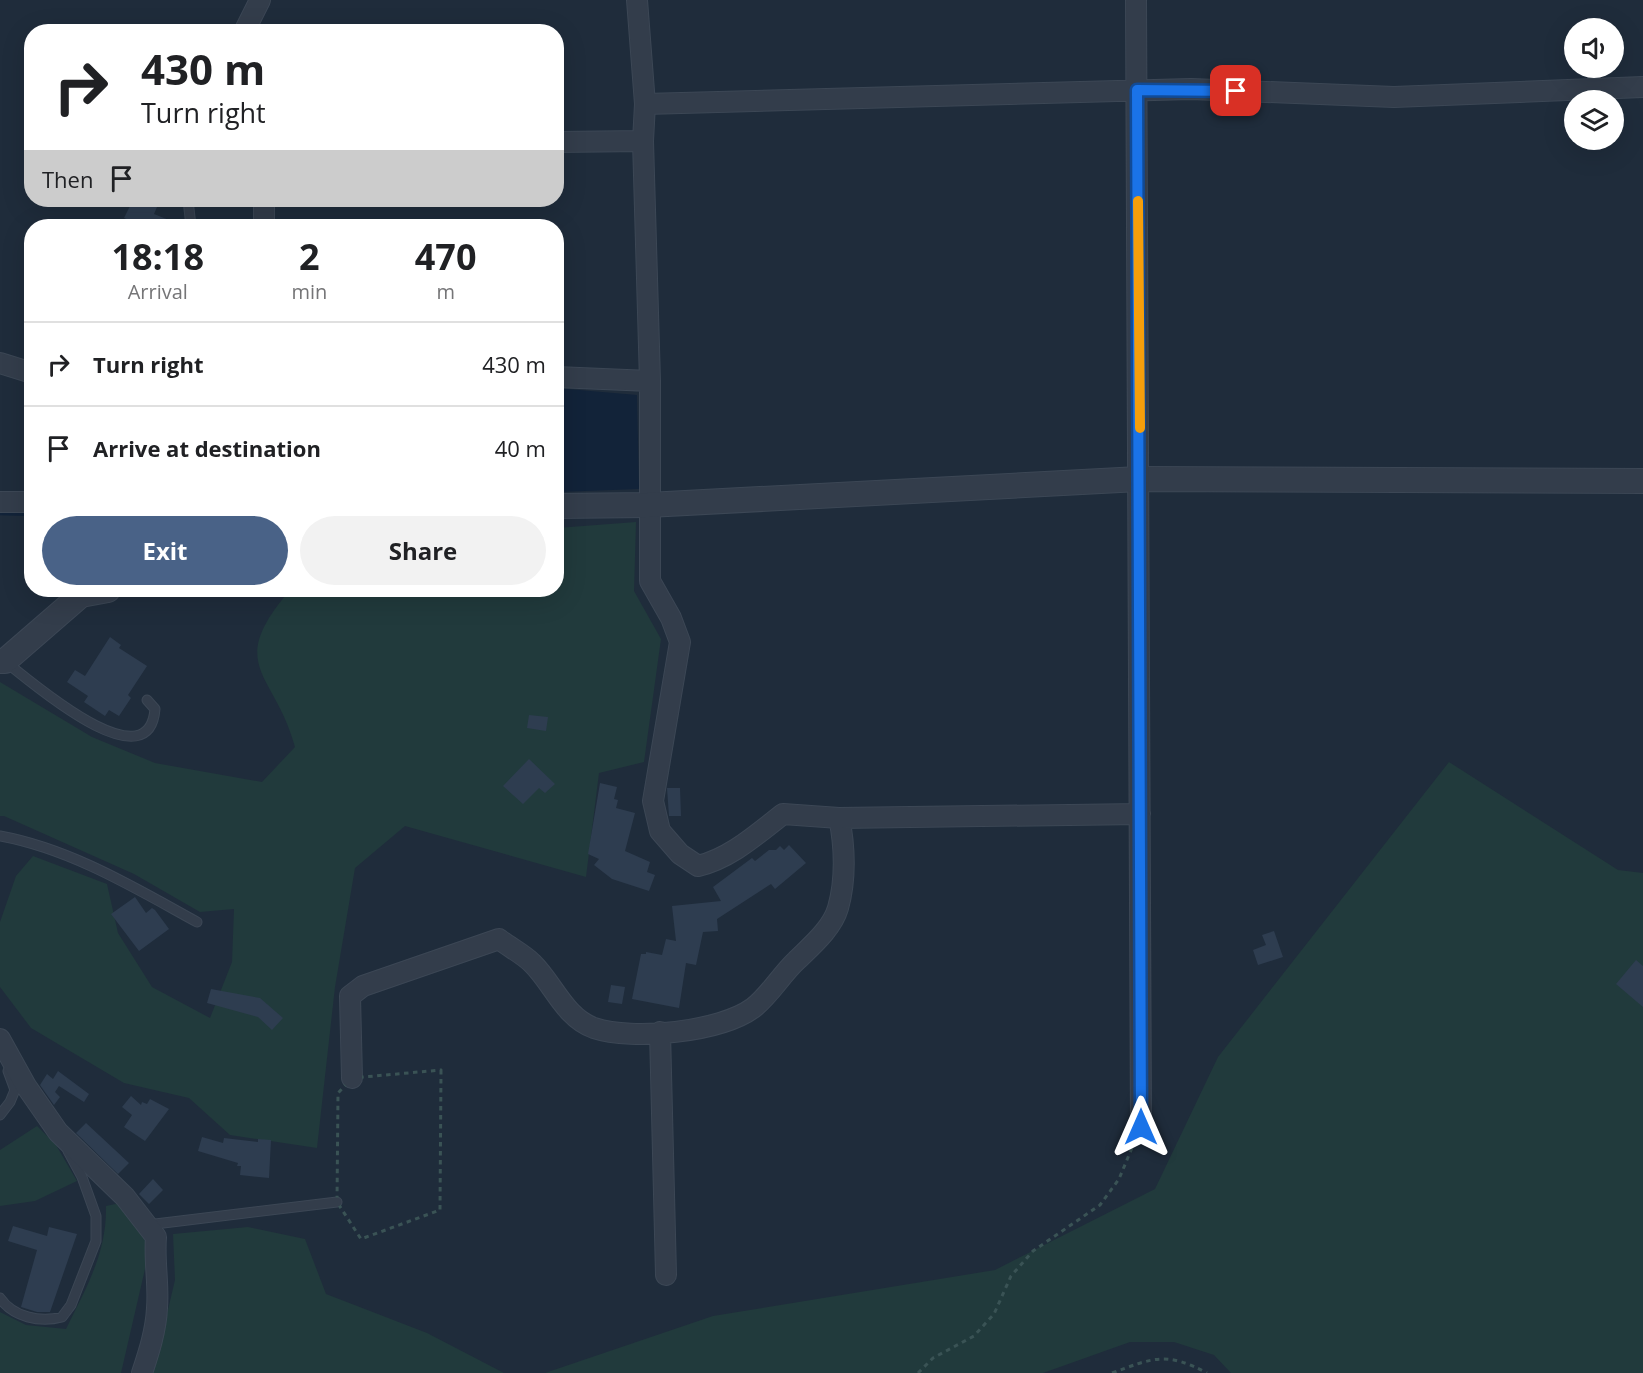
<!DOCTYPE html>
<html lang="en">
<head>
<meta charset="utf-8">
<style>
	:root { --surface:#fff; --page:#f2f2f2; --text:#202124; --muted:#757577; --line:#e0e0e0; --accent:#496287 }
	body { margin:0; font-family:"Open Sans",sans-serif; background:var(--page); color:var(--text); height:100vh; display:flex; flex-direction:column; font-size:22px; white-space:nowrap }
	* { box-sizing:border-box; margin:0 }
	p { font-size:20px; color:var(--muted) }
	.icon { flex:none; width:33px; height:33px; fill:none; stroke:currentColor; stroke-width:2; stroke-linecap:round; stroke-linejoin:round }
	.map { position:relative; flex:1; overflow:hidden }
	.side { position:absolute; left:24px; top:219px; width:540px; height:378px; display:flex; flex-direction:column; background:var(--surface); border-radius:24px; box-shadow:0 6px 24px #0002 }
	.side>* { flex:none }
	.banner { position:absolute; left:24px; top:24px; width:540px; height:183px; border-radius:24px; box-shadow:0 6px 24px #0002; background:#fff; color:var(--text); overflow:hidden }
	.controls { position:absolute; left:1564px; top:18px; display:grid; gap:12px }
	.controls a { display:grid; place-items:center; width:60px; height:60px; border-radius:50%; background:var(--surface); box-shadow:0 6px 24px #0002; font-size:30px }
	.pin { position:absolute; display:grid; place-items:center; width:51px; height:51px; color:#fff; margin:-26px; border-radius:12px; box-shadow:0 3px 9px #0006 }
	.me { position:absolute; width:66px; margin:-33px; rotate:0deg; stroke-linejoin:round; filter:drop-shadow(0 0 4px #0008) }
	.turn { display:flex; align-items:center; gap:21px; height:126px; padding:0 18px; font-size:27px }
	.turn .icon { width:78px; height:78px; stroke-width:2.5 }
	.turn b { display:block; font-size:42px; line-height:51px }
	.then { display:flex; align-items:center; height:57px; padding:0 18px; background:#0003; gap:12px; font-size:22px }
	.eta { display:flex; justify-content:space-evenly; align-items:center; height:102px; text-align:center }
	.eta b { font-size:36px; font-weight:700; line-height:42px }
	.action { display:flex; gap:12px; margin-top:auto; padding:12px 18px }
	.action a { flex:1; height:69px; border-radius:36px; background:var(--accent); color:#fff; font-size:24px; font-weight:700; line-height:69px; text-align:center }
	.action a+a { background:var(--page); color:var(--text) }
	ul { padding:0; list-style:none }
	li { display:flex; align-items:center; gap:18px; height:84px; padding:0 18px; border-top:2px solid var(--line) }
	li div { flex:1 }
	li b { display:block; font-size:22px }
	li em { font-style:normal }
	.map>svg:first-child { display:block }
</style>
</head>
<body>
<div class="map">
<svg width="1643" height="1373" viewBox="0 0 1643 1373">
	<rect width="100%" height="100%" fill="#1f2c3b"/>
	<path fill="#213a3c" d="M636,522l-2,69 27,48 -17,123 -45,11 -13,104 -181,-51 -50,42 -20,119 -18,161 -87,-13 -41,-37 -65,-15 -93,-55 -31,-41v-65l16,-46 17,-20 74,28 11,49 34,54 58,31 22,-56 2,-53 -34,3 -66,-38 -130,-58h-4v-134l92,55 63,26 107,19 33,-35c-20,-75 -71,-80 -5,-157h266l1,-62z
		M1449,762l169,108 25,3v500h-412l-17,-18 -40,-13h-44l-87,31h-498l168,-57 282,-46 160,-81 63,-132z
		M37,1126l19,19 21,36 -42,20 -35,5v-56z
		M120,1203l26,39 -1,27 -24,104h-121v-61l26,13 40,4c20,-41 41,-76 40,-123z
		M248,1227l57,12 21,55 101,39 77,40h-351l22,-93 -2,-46z"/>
	<path fill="#122339" d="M556,388l81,7 2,94 -82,3z"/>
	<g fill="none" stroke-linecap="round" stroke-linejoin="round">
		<path stroke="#122339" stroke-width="4.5" d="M0,513l32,1"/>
	</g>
	<path fill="#2e3d50" d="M133,200h27l-6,14 30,12h-41l-19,-8z
		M110,637l11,8 -2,3 28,18 -19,29 3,3 -12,18 -10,-6 -4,6 -21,-14 4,-6 -21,-14 8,-12 10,6z
		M529,715l19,2 -2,14 -19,-3z
		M529,759l26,25 -10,9 -6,-5 -16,16 -20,-18z
		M600,783l17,4 -3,12 4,1 -2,8 19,5 -10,38 25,11 -3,10 8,3 -6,16 -37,-12 -18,-14 5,-6 -11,-5z
		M667,788h13l1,28h-12z
		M789,845l17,18 -31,26 -4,-5 -54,35 1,12 -15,1 -7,33 -10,-2 -7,45 -47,-9 9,-45h5v-2l16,3 4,-16 10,2 -4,-35 49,-5 -8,-14 39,-29 3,3 14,-11h7l4,-4 4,4z
		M135,897l11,16 6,-5 3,2 14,19 -30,22 -28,-37z
		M1274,931l9,26 -25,8 -5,-15 13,-5 -4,-10z
		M1636,960l7,6v41l-27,-23z
		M611,985l14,2 -3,17 -14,-2z
		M211,989l49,9 23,20 -11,12 -14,-13 -51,-14z
		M58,1071l31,23 -5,8 -25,-16 -4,6 5,5 -6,8 -14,-20 7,-11 6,5z
		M131,1096l10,9 1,-3 5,2 3,-5 19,10 -24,32 -21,-14 8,-12 -10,-8z
		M86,1123l43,40 -11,11 -42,-41z
		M202,1137l21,6 1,-5 34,4v-3l13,1 -2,38 -29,-3 1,-9h-4l1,-3 -40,-12z
		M153,1179l10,11 -14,14 -10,-10z
		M13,1226l34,10 2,-9 28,7 -27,78h-13l-16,-5 16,-57 -29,-9z"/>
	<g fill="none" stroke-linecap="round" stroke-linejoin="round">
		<defs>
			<path id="service" d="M188,200l3,26
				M7,663c22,17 142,122 148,46l-8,-9
				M0,836c71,13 135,52 197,86
				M0,1115l10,-13 5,-12 -7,-19
				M147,1225l190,-23
				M0,1298c13,19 40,25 62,19l9,-12 25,-64v-25l-14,-39 -14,-26"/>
			<path id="minor" d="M637,0l8,104 -2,37 7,240v200l21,37 9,24 -27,159 7,30 20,23 18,12c33,-8 59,-32 85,-52l56,4 301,-4
				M1136,0l5,1127
				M244,32l16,-32
				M645,104l546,-15 203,8 249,-10
				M556,142l87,-1
				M264,226v-26
				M0,363l32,10
				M556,377l94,4
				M0,502h32
				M660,1032l6,243
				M0,1039l26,47 32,46 67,65 31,40c-2,24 3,48 1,71 -1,22 -8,44 -15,65
				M352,1078l-2,-82 13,-10 136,-47c10,8 24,15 33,24 21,20 32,54 62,65 39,13 126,4 159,-20 16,-12 28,-33 43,-47 14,-14 36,-32 42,-53 8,-28 7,-62 1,-90"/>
			<path id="tertiary" d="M556,506l92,-1 491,-26 504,2
				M0,661h5l76,-66 27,-5"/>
		</defs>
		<use href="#service" stroke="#3c4755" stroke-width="11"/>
		<use href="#minor" stroke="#3c4755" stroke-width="22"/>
		<use href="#tertiary" stroke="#3c4755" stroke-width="26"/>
		<path stroke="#3a5355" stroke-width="3" stroke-dasharray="4.5 4.5" stroke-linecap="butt" d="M441,1070l-1,140 -79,29 -24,-37 1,-109 14,-15z
			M918,1373l15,-15 41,-22 20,-22 17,-38 22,-25 67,-46 19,-26 15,-36
			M1112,1373c41,-15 54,-22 95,0"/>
		<use href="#service" stroke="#333d4b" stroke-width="9"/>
		<use href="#minor" stroke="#333d4b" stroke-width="20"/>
		<use href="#tertiary" stroke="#333d4b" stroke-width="24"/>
	</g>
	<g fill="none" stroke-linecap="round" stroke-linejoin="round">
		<defs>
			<path id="route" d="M1141,1127l-4,-1037 99,1"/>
		</defs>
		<use href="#route" stroke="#114b97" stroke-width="15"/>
		<use href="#route" stroke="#1a73e8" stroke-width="10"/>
		<path stroke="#f59e0b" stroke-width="10" d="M1138,201l2,227"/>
	</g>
</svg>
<div class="controls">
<a><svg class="icon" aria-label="sound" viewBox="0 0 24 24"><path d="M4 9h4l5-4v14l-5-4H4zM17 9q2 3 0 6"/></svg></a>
<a><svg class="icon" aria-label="layers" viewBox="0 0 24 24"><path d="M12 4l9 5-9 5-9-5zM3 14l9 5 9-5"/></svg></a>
</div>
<div class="pin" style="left:1236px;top:91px;background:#d93025"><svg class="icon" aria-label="arrive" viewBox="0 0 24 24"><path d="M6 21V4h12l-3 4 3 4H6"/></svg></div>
<svg class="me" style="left:1141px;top:1127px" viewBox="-20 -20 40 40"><path d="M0-17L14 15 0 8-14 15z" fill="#1a73e8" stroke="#fff" stroke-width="4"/></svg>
<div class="banner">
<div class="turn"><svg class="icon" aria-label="right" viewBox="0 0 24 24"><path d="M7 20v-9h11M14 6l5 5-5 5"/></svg><div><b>430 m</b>Turn right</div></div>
<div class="then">Then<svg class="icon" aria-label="arrive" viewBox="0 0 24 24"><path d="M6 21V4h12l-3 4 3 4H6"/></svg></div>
</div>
<section class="side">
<div class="eta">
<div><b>18:18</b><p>Arrival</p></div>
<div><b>2</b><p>min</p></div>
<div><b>470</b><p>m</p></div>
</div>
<ul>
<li><svg class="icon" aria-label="right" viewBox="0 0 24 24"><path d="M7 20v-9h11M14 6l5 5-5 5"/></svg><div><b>Turn right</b></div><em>430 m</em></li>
<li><svg class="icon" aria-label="arrive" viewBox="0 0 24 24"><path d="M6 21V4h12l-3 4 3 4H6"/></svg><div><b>Arrive at destination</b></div><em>40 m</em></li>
</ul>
<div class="action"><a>Exit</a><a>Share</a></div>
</section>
</div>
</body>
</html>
